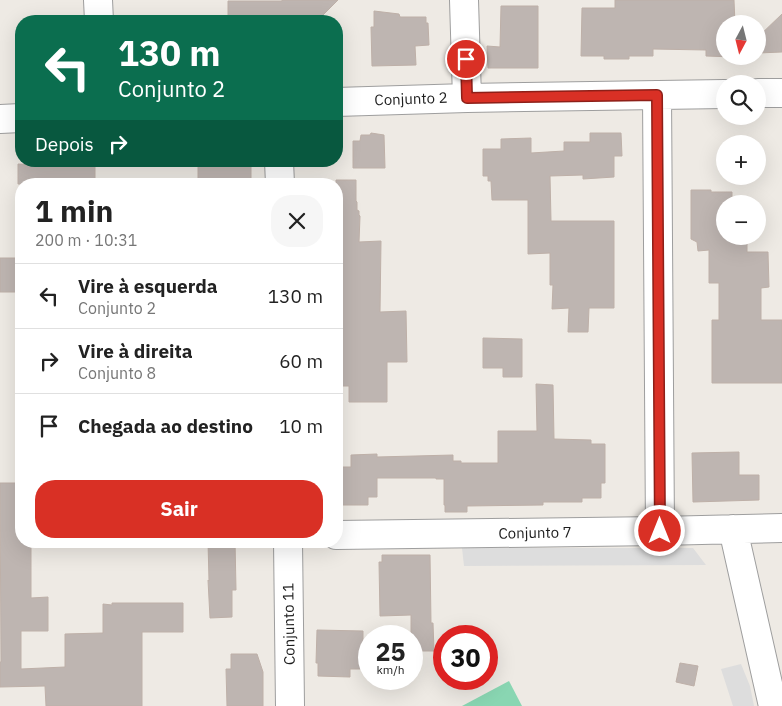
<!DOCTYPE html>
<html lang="pt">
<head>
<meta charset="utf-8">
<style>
	:root { --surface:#fff; --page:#f6f6f6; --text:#222; --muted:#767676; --line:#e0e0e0; --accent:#d93025 }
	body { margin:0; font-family:"IBM Plex Sans",sans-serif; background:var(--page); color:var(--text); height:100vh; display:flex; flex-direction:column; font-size:19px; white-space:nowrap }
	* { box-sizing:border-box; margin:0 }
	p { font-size:16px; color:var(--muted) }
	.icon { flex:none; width:28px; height:28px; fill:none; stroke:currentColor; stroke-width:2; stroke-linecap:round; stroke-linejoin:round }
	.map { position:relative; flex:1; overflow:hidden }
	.details { position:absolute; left:15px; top:178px; width:328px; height:370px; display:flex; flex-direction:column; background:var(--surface); border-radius:20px; box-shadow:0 5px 20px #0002 }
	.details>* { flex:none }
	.top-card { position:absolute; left:15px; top:15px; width:328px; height:152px; border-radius:20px; box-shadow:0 5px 20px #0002; background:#0b6e4f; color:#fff; overflow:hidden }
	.needle { width:32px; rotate:187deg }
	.buttons { position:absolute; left:716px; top:15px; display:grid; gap:10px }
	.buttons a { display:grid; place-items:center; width:50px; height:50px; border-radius:50%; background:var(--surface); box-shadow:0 5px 20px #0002; font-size:25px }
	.speed { position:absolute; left:358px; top:625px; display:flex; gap:10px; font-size:25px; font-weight:700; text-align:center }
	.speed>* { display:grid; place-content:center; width:65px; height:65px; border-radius:50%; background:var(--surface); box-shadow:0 5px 20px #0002; line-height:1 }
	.speed small { font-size:12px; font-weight:400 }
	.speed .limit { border:8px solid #d22; background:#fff; color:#111 }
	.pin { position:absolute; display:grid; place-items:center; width:42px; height:42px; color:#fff; margin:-21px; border:2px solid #fff; border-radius:50%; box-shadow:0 1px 5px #0007 }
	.me { position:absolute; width:55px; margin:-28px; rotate:0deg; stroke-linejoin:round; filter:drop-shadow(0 0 4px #0008) }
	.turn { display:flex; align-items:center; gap:18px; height:105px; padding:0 20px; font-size:22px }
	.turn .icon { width:65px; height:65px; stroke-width:2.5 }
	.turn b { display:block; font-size:35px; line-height:42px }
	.then { display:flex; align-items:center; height:48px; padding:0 20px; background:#0003; gap:10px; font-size:19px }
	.round { display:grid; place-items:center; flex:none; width:52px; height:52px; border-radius:20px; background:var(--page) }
	.headline { display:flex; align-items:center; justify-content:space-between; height:85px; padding:0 20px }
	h1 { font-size:30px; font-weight:700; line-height:38px }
	.primary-button { display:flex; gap:10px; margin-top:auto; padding:10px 20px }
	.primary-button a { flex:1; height:58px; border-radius:20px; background:var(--accent); color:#fff; font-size:20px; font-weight:700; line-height:58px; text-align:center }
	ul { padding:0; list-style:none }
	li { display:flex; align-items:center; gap:15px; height:65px; padding:0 20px; border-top:1px solid var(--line) }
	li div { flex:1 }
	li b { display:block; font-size:19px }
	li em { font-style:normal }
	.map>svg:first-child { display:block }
</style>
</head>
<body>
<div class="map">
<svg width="782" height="706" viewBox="0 0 782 706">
	<rect width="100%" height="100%" fill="#eeeae4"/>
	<path fill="#89d6b2" d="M509,681l13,25h-60z"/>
	<path fill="#ddd" d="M462,548h231l13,17 -242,1z
		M741,664l9,22 4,20h-21l-12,-37z"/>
	<path fill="#beb5b1" stroke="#beb0a8" d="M282,0h56l-21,21h-89v-20h54z
		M615,0h119l1,24h-10v32l9,1 -28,-1v-6l-53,-1v7h-24v3h-25v-3h-23l1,-48h33z
		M501,6h37v62h-50l-1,-22 13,1z
		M374,11l25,3 1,3h26v6h2l1,22 -14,1 1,19 -44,1 -1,-39h3z
		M782,14v38l-24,1v-16z
		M371,133l13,2 1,33h-32v-27h7l1,-6h9z
		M590,133h31l1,23h-8v21l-31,2v-4l-33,1 1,45h63v87h-25l-1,24h-20l1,-24 -17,1 1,-24h-3v-32l-22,1v-54h-36l-1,-19h-3v-5h-5v-27h18v-10l30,-1v15l33,-2v-9h26z
		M41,161h54v23h-77v-20l23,1z
		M198,161h53v23h-53z
		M336,180h20v21l1,1v8l2,1v4l1,1 -1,26 22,-1 -1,71 26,-1 1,51h-20v40h-38v-16h-12z
		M691,190h20v2h21v12h-7v32h22v16h21l1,35 -8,1v32h21v63h-70v-63h7v-37h-10v-33l-11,1 -1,-9 -6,-3z
		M0,258h18l-1,16h4v18h-21z
		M483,338l39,1v38h-19v-9h-20z
		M536,384l17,1 1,54 37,1v4h14v39h-4v15h-19v4h-39v3l-76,1v6h-22v-7h-1v-26h-8v-1h-59v19h-9v8h-27v-38h10v-12l26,-1v3l76,-2v6h8v2h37v-32h39z
		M739,452v23h20v25l-66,2 -1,-49z
		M0,483h21v58h10v57l17,-1v34h-27v38l44,-2v-33l38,-1v-29l9,1v-2h71v29h-41v74h-96l-1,-20 -45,1v-25h1z
		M208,541h27l1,49h-4v27l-22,1 -2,-38 1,1z
		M382,555h48l1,68h2l1,28h-23v-36l-31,1 -1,-54h3z
		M317,630l46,1v38h-13v8l-32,-1v-13h-2z
		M231,654h26l6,18v34h-36l-1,-37h5z
		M680,663l18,3 -4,20 -18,-4z"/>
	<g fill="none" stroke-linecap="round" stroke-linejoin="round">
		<defs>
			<path id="minor" d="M98,0l1,21
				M464,0l3,98
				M758,93h24
				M657,95l3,436
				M336,102l131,-4 258,-4
				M0,119l21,-1
				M279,161l1,23
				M733,529l40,177
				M336,535l324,-4 122,-3
				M288,541l2,165"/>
		</defs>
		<use href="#minor" stroke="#9e9e9e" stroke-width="30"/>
		<use href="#minor" stroke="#fff" stroke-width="28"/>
	</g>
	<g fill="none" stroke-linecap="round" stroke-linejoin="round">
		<defs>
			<path id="route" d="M466,59l1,39 190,-3 3,436"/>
		</defs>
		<use href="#route" stroke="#8d1f18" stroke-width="12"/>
		<use href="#route" stroke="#d93025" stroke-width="9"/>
	</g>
	<g text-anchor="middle" stroke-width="4.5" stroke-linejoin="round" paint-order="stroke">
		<g font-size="15" fill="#1d1d1d" stroke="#fff">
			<text transform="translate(411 99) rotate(-2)" y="5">Conjunto 2</text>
			<text transform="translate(535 533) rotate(-1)" y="5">Conjunto 7</text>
			<text transform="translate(289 624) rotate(-91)" y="5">Conjunto 11</text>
		</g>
	</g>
</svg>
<div class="buttons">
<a><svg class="needle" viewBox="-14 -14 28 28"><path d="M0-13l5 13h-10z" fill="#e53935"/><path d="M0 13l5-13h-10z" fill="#767676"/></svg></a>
<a><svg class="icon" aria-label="search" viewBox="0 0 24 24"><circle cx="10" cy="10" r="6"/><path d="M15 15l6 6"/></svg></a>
<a>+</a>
<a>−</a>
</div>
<div class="speed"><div>25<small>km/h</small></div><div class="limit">30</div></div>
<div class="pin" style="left:466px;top:59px;background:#d93025"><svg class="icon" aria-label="arrive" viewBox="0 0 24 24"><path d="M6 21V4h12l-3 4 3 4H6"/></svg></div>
<svg class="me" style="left:660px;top:531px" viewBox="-20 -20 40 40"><circle r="17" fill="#d93025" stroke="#fff" stroke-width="3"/><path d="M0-11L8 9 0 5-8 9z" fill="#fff"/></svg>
<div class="top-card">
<div class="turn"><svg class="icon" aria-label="left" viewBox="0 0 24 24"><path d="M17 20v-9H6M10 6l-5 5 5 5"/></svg><div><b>130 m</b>Conjunto 2</div></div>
<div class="then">Depois<svg class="icon" aria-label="right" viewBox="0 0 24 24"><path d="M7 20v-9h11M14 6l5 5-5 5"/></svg></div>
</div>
<section class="details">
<div class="headline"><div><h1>1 min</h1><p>200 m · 10:31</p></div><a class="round"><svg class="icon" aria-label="close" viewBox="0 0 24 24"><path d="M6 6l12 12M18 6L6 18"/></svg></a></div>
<ul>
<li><svg class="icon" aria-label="left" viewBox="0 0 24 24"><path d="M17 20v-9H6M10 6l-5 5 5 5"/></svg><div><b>Vire à esquerda</b><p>Conjunto 2</p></div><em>130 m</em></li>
<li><svg class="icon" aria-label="right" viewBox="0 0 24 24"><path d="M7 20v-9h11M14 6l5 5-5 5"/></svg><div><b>Vire à direita</b><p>Conjunto 8</p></div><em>60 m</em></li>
<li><svg class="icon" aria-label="arrive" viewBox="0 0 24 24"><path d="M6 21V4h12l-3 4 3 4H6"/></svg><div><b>Chegada ao destino</b></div><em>10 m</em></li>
</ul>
<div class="primary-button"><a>Sair</a></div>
</section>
</div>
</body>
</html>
